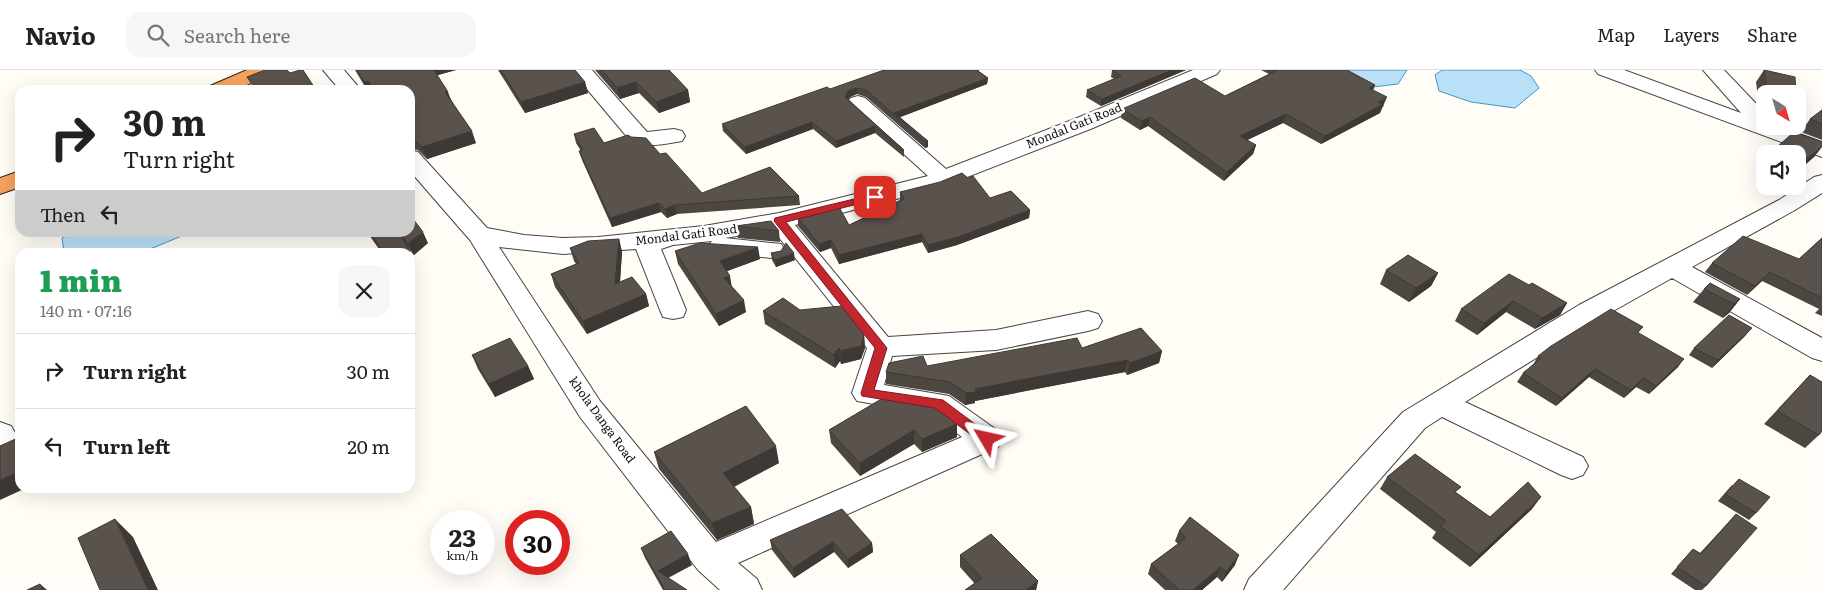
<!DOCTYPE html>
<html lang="en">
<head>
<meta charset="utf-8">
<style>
	:root { --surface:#fff; --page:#f6f6f6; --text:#222; --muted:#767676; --line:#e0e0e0 }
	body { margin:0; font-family:Literata,serif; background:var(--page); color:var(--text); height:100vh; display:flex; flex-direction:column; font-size:19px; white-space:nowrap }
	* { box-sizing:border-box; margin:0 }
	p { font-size:16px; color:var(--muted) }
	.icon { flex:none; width:28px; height:28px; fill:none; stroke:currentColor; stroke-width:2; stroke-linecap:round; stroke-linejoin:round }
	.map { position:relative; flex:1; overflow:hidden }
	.details { position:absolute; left:15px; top:178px; width:400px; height:245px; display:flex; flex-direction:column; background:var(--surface); border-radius:15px; box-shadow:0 5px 20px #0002 }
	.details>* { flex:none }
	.hud { position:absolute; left:15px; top:15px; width:400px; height:152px; border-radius:15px; box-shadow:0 5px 20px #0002; background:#fff; color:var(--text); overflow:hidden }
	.needle { width:32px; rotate:143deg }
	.fabs { position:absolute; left:1756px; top:15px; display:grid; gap:10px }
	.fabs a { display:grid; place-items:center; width:50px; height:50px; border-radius:10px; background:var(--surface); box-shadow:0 5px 20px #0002; font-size:25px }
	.speed { position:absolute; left:430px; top:440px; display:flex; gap:10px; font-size:25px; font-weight:700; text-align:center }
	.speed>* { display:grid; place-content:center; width:65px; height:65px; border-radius:50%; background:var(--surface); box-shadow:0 5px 20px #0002; line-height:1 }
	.speed small { font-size:12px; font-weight:400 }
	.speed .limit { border:8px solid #d22; background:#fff; color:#111 }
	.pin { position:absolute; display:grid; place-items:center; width:42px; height:42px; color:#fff; margin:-21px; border-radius:10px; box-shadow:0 2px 8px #0006 }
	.me { position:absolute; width:55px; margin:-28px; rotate:306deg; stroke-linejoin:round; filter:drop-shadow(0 0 4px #0008) }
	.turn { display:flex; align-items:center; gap:18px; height:105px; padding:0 25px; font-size:22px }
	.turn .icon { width:65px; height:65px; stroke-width:2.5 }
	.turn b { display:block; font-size:35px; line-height:42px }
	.then { display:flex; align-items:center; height:48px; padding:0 25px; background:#0003; gap:10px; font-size:19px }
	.round { display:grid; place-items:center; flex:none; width:52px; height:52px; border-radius:15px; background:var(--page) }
	.overview { display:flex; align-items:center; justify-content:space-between; height:85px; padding:0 25px }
	h1 { font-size:30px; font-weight:800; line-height:38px; color:#1e9e55 }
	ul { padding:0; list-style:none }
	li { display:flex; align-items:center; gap:15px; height:75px; padding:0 25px; border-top:1px solid var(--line) }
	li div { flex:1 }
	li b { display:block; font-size:19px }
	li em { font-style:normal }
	header { display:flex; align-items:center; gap:30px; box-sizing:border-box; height:70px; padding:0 25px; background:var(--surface); border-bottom:1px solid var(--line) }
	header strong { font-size:24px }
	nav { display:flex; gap:28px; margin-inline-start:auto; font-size:18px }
	.search { width:350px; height:45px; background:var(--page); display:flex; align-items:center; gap:12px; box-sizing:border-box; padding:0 18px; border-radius:15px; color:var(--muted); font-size:19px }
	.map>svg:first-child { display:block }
</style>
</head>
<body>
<header>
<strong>Navio</strong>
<div class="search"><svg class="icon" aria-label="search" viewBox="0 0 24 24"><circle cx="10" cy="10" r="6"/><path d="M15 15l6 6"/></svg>Search here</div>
<nav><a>Map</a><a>Layers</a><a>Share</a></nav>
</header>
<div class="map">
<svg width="1822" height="520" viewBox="0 0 1822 520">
	<rect width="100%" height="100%" fill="#fffdf5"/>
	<path fill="#b9e0f7" stroke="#3f96cf" d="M1342,0h65l-9,14 -25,3z
		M1442,0h78l11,6 8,12 -24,20 -44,-6 -32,-11 -4,-16z
		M74,162h115v1l-46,19h-79l-2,-14z"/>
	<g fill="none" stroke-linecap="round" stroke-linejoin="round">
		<defs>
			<path id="street" d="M323,0h21l17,20h-21z
				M571,0h21l55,62 27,-3 8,2 3,5 -3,5c-15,3 -34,6 -49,3z
				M1193,0h27l-3,4 -124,54 -154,60 -144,37 93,112 108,-7 92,-19 10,3 4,7 -4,7 -10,3 -92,19 -104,6 -8,29 65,11 49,35 4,8 -4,8 -260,116 19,16 5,11h-42l-22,-20 -118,-153 -110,-177 -60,-69v-21l8,2 69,76 37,7 39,3 35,-1 106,-11 75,-13 149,-37 -77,-70 -4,-4 4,-4 7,-2 7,2 81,71 131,-51zM773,160l94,118 -15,45 5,8 74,13 31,23 -246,105 -116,-141 -101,-154 64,7 73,-5 24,61 3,7 10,2 10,-2 3,-7 -25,-61 12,-4 39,-4 -4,5 4,6 60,6 9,-2 4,-6 -4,-6 -56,-6z
				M1595,0h29l117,43 -38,-43h21l41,43v13h13l44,16v15l-224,-83z
				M1822,105v18l-27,17 -103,57 130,71v23l-10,-3 -140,-80 -73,41 -134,83 118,55 5,9 -5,9 -11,4 -11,-4 -119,-58 -17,11 -142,162h-39l5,-11 154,-167 176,-107 200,-105 35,-23z
				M0,352l11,4 9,15 -3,12 -17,6z"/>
			<path id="highway" d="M247,0h28l-3,4 -37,16h-28l3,-4z
				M20,101v16l-20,7v-16z"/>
		</defs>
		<use href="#street" stroke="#444" stroke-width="2"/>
		<use href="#highway" stroke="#222" stroke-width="2"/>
		<use href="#street" fill="#fff" fill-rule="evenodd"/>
		<use href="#highway" fill="#f5a25d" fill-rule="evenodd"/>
	</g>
	<path fill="#4d4742" d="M355,0h101l-19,5 39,68 -49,16 -9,-9 -8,-1v-59h-43z
		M498,0h77l10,12 3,11 -63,20z
		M595,0h74l19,20 2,12 -31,11 -20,-20 -19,6z
		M1112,0h74l-85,36 -15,-9 1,-7 27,-11 -3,-2z
		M1261,0h86l28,15 -2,5 11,16 -2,1 -2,6 -59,31 -38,-21 -36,17 9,5 -3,9 -29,27 -76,-55 -8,4 -19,-12 1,-9 103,-13 44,-22z
		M1764,0l32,24h-31v12l-6,-2 -3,-22z
		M980,2l8,6 -1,6 -87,33 28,24v6l-3,1 -59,-51 -9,-3 -7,3 -2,2 56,51v7l-29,-24 -39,15 -23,-19 -67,25 -23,-23 -1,-7 108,-35z
		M1822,40v30l-21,-8 9,-13z
		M574,64l30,9 27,-6 29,17 42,39 97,3 1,9 -123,9 -10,4 -6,-6 -49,15 -30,-67 -3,-9h2l-5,-8z
		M1778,76l37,10 -17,15v-17h-26z
		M900,122l90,6 40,12 -1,8 -72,27 -29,8 -6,-11 -83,22 -8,-16 -11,4 -22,-26v-8l51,7 51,-25z
		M736,156l43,5 1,11 -42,-4z
		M367,162h43l18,11 -14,12 -7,-8 3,5h-29z
		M1822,168v78l-7,-3 4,-4 -57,-28 -15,14 -42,-23 7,-9 87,-4z
		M619,169l3,13 -2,30 26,12 3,12 -62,28 -32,-47 -4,-13 25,-10 -2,-3 -4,-13z
		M675,181l85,8 -33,12 5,17 14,24 -27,14 -41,-62z
		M771,183l24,7 -19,7 -4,-7z
		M1386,200l52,3 -7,13 -22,16 -29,-18z
		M1529,215l38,18 -7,12 -25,14 -29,-17 -29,23 -22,-14 6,-12z
		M1704,219l36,10 -11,14 -6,5 -30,-16z
		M800,240l64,25 1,13 -4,11 -20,5 -1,-3 -5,7 -70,-44 -2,-13z
		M1643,257l-5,6 40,34 -29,27 -13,-7 -12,11 -35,-21 -33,29 -39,-24 6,-9 10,-8 5,-9z
		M1746,265l-34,33 -23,-13 5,-7z
		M1082,278l80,3 -3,12 -32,12 -2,-3 -90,17 -60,12v2l-10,2 -16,-11 -63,-10v-12l41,-6z
		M472,285l56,11 6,13 -39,18 -17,-28z
		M1810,305l9,60 -14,13 -41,-24z
		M882,324l75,30v13l-35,15 -8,-8 -54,32 -29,-33 -2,-13 53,-31z
		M654,382l125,11 -45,24 17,20 3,17 -37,16 -58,-71z
		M1387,407l70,16 33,24 42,-8 -62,58 -38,-29 4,-6 -56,-43z
		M1732,415l24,28 -7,7 -31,-19z
		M1736,444l-30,72 -4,4h-7l-24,-16 22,-25 7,4z
		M1179,461l56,34 -13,17 -5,-5 -15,13h-37l-17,-16 3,-10 27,-20 -3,-3z
		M770,470l102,3 1,9 -25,16 -14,-16 -40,26 -22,-28z
		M641,478l51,17 -24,13 19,12h-24l-18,-32z
		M960,485l78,26 -2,9h-71l10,-6 -15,-17z"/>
	<path fill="#3f3936" d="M432,0h24l-21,6z
		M1172,0h14l-85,36 1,-7z
		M988,8l-1,6 -89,34 -4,-5z
		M368,11l4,9h-5l-3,-8z
		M585,12l3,11 -63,20 -4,-11z
		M636,12l3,11 -19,6 -3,-11z
		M1375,15l-3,8 -3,-5z
		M857,18v6l-7,3 -4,6 -1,-6 4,-7z
		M688,20l2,12 -31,11 -3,-11z
		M445,22h3l4,11z
		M1387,27l-7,16 -59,31 4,-8z
		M1286,44l-3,9 -46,22 3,-9z
		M1150,47l-2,9 -8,4 2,-9z
		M812,52l1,7 -67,25 -1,-7z
		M875,56v7l-39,15v-7z
		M472,61l4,12 -49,16 -5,-12z
		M928,71v6l-3,1 1,-6z
		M1256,75l-3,9 -29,27 3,-9z
		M1822,76v1l-7,9 -17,15 10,-13z
		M659,133l2,9 -49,15 -2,-9z
		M675,135l2,9 -10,4 -2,-9z
		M1030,140l-1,8 -72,27 -29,8v-8z
		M423,162l5,11 -14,12 -6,-11z
		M922,164v8l-83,22v-9z
		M619,169l3,13 -3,45 -4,-13z
		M831,170v8l-11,4 -1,-8z
		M758,177l2,12 -38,14 -2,-12z
		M410,183l5,11 -5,2z
		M794,183l1,7 -19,7 -1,-7z
		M1770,202l-8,9 -15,14 8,-9z
		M1438,203l-7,13 -22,16 7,-14z
		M730,206l2,12 -8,-10z
		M646,224l3,12 -62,28 -4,-13z
		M1740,229l-11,14 -6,5 11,-14z
		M744,230l2,12 -27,14 -3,-12z
		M1513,231l-7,11 -29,23 7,-12z
		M1567,233l-7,12 -25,14 7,-11z
		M1752,258l-6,7 -34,33 6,-8z
		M864,265l1,13 -4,11 -20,5 -1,-13z
		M839,278l1,13 -5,7 -1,-13z
		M1162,281l-3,12 -32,12 3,-12z
		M1684,289l-6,8 -29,27 7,-8z
		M1128,290l-3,12 -150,29v2l-10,2 1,-12 9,-4z
		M528,296l6,13 -39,18 -6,-13z
		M1595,299l-6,8 -33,29 6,-8z
		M1643,308l-7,9 -12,11 7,-8z
		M957,354v13l-35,15v-13z
		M914,360v14l-54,32v-13z
		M776,376l3,17 -52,27 -4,-17z
		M20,401v17h6l-26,12v-20z
		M1541,427l-9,12 -62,58 9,-12z
		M751,437l3,17 -37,16 -5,-17z
		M115,449l18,18 25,53h-10z
		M833,472l1,10 -40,26 -1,-10z
		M872,473l1,9 -25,16v-9z
		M688,484l4,11 -30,16 -4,-10z
		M1239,485l-4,10 -13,17 4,-10z
		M1221,497l-4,10 -15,13h-9z
		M1038,511l-2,9h-10z
		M40,514l7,6h-5z"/>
	<path fill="#5a524d" stroke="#3f3936" d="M265,0h22l3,3 10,-3h3l13,20h-71l9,-3 -7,-10z
		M357,0h77l14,22h-3l27,39 -50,16 -8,-8 -4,-1v-48h-36l-6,-9 -4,1z
		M501,0h74l10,12 -64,20z
		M602,0h67l19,20 -32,12 -20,-20 -19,6z
		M884,0h95l-1,1 10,7 -94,35 34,28 -2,1 -60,-52 -9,-2 -8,2 -4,7 59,53 -29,-24 -39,15 -24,-19 -67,25 -23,-23 105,-37 3,2z
		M1112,0h60l-70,29 -15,-9 34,-14z
		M1278,0h69l28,15 -6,3 18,9 -9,5 5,2 -58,32 -39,-22 -46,22 16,9 -29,27 -77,-55 -8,4 -20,-12 73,-31 30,18z
		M1764,0l31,7 1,17h-25l-4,-2z
		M77,18l1,2h-8z
		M1822,40v14l-12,-5z
		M594,58l10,15 24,-8 3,2 15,1 14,16 6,-1 36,40 68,-26 29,29 -124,9 -10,4 -6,-6 -49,15 -31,-67 4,-1 -9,-16z
		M1794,62l28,10v4l-14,12 -30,-12z
		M962,103l6,5 5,-2 17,22 21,-7 19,19 -72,27 -30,8 -6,-11 -83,21 -8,-15 -12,4 -21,-26 41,-11 10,18 55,-26 -4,-7 40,-10z
		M410,145l13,17 -15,12 -9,-12h11z
		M771,151l8,10 -43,-5z
		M370,162h29l11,20h-27z
		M1743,166l56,23 23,-21v60l-52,-26 -15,14 -43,-23z
		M619,169l-4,45 17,-7 14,17 -63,27 -32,-47 28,-11 -9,-15 18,-7z
		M700,173l58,4 -38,14 10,15 -6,2 20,22 -28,14 -41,-63z
		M786,173l8,10 -19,7 -4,-7 10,-2z
		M1408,185l30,18 -22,15 -30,-18z
		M1509,204l20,11 3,-2 35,20 -25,15 -29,-17 -29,22 -23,-14z
		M1710,213l30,16 -6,5 -30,-15z
		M783,228l17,12 41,-4 23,29 -3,11 -21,5 -1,-3 -5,7 -71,-44z
		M1611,239l32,18 -6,5 47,27 -28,27 -13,-8 -12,12 -36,-21 -33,29 -39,-25 18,-15 -3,-2 13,-10z
		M1729,245l23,13 -34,32 -24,-12z
		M1141,258l21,23 -32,12 -2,-3 -92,17 -61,12 1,3 -10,1 -16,-11 -64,-10 3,-9 34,-7 4,10 150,-28 5,10z
		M510,268l18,28 -39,18 -17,-29z
		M1810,305l12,7v49l-3,4 -42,-24z
		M882,324l49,8 26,22 -35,15 -8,-9 -54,33 -31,-33 54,-32z
		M746,336l30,40 -53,27 28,34 -39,16 -58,-71z
		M20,367v34l-20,9v-34z
		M1415,384l46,33 -6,5 35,25 38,-35 13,15 -62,58 -39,-29 6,-5 -59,-44z
		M1739,409l31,18 -14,16 -31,-19z
		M842,439l30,34 -24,16 -15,-17 -40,26 -23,-28z
		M1736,444l21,14 -51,58 -29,-19 16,-18 8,5z
		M1190,447l49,38 -13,17 -5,-5 -28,23h-14l-28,-26 35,-26 -7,-7z
		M115,449l33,71h-48l-22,-52z
		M671,461l17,23 -30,17 29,19h-22l-24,-42z
		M991,464l47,47 -12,9h-61l17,-12 -22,-23z
		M40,514l2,6h-15z"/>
	<path fill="#c4262e" stroke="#7f191e" d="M875,124l3,1v4l-92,23 101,126 -13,42 69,10 48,36 2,3 -2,4h-9l-47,-35 -73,-12 -1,-3 14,-45 -101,-127 1,-3z"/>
	<g text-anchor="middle" stroke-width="5" stroke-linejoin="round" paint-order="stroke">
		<g font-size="12" fill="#111" stroke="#fff">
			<text transform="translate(1074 56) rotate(-22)" y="4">Mondal Gati Road</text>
			<text transform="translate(686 165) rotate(-7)" y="4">Mondal Gati Road</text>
			<text transform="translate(602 350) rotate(54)" y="4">khola Danga Road</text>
		</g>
	</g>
</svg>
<div class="fabs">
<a><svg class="needle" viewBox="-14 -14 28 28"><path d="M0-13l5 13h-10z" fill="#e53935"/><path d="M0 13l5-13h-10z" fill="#767676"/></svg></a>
<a><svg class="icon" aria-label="sound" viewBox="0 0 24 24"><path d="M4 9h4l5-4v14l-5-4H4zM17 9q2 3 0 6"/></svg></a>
</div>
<div class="speed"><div>23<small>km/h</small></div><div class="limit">30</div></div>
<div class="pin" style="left:875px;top:127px;background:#d93025"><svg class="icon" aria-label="arrive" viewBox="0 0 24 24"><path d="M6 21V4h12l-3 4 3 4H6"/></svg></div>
<svg class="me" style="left:987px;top:369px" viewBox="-20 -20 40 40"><path d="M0-17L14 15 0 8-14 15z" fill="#c4262e" stroke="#fff" stroke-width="4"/></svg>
<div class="hud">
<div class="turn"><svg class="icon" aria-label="right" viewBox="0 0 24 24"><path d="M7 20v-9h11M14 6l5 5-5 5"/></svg><div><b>30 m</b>Turn right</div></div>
<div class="then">Then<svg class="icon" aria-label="left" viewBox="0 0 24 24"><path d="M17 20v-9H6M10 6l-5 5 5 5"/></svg></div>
</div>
<section class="details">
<div class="overview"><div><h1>1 min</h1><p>140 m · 07:16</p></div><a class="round"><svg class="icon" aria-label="close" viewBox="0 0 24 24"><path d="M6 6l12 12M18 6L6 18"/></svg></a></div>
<ul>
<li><svg class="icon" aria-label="right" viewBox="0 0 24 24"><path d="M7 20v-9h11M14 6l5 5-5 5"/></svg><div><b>Turn right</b></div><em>30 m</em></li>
<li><svg class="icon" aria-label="left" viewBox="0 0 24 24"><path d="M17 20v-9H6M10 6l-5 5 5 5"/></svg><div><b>Turn left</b></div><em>20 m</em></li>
</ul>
</section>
</div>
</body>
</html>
